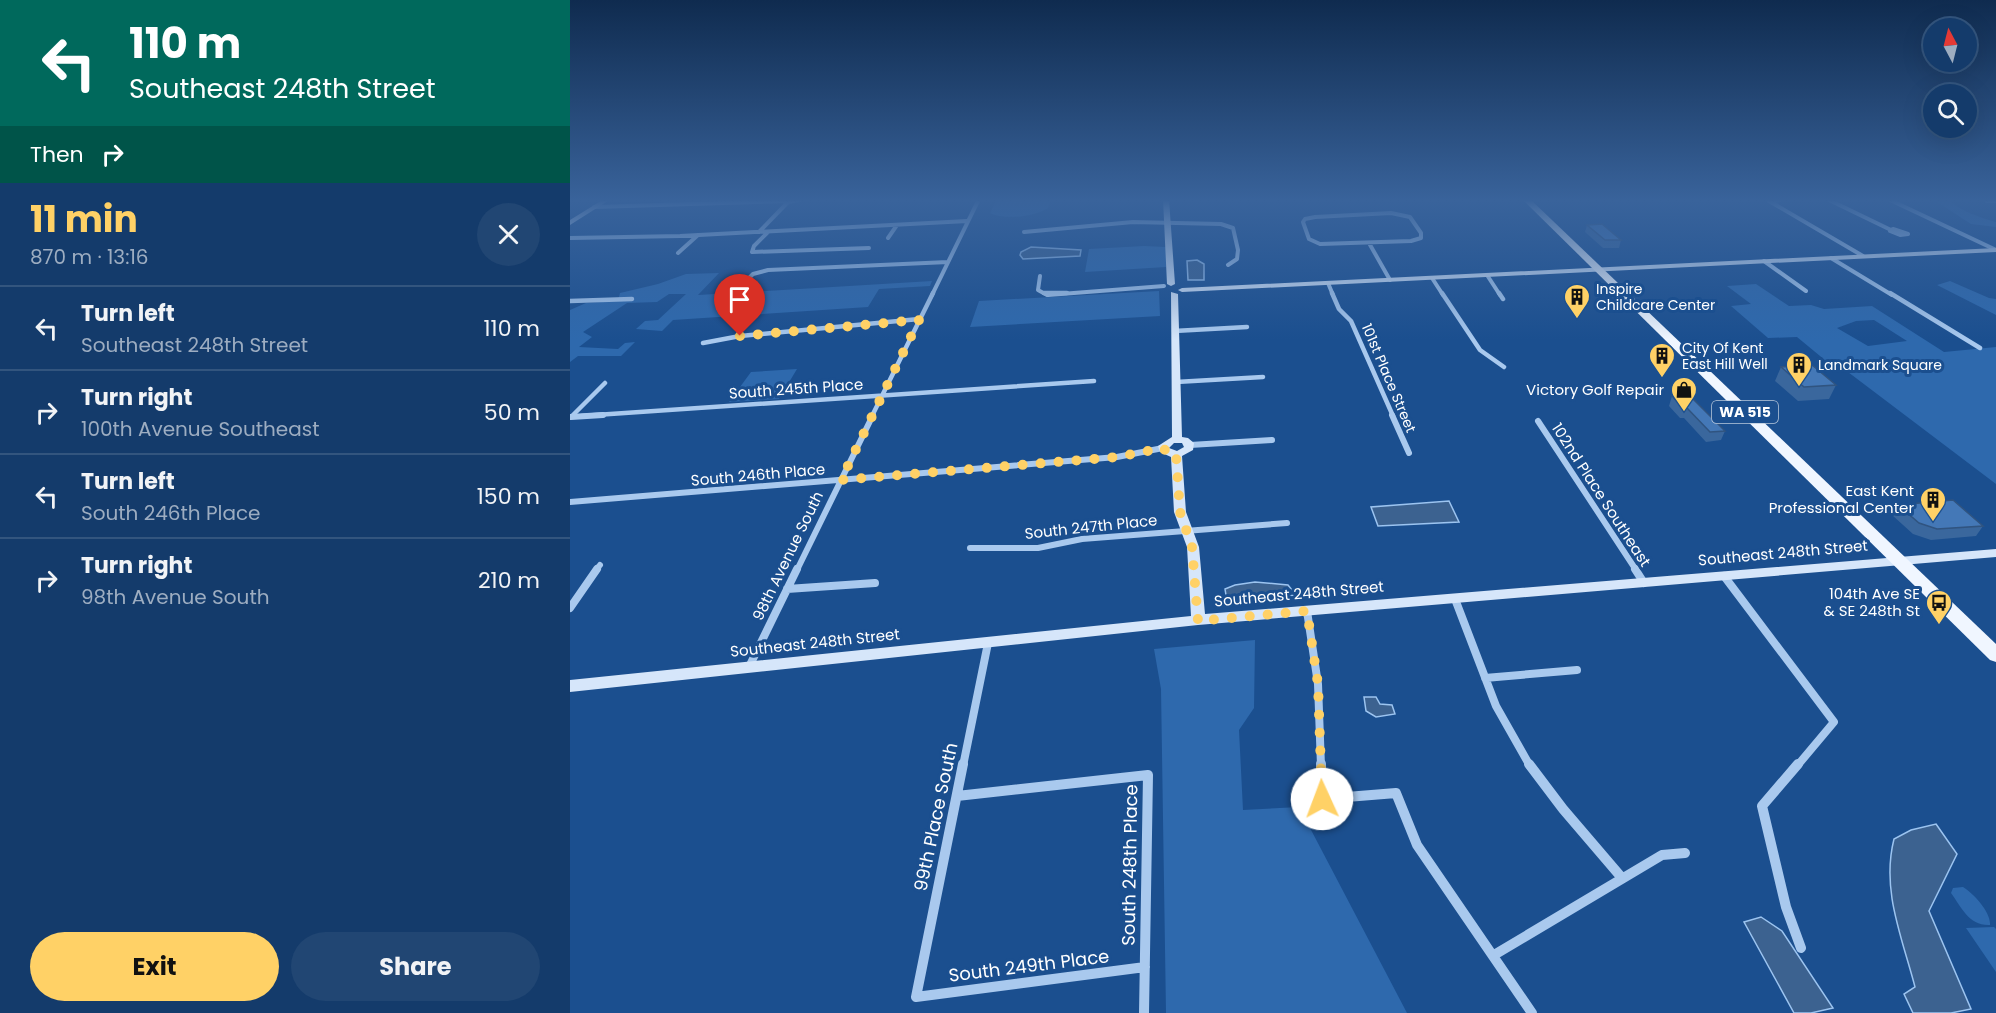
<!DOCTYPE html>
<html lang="en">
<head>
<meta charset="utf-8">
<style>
	:root { --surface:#143b6b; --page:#214673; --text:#f1f3f6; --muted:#9dadc1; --line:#33557e; --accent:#ffd166 }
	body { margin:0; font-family:Poppins,sans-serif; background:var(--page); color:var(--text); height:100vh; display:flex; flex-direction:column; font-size:22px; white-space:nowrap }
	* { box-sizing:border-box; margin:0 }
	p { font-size:20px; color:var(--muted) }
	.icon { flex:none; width:33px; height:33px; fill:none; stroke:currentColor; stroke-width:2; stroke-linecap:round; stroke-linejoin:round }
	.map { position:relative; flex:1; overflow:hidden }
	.panel { display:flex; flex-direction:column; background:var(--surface); width:570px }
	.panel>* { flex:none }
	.banner { background:#00695c; color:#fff; overflow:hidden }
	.needle { width:39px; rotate:353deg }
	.tools { position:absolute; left:1353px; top:18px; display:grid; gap:12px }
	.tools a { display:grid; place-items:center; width:54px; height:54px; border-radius:50%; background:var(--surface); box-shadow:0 6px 24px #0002,0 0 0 2px var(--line); font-size:30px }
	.pin { position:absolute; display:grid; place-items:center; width:51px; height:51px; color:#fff; margin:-62px -26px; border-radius:50% 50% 50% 0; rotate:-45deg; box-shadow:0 0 6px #0007 }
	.pin .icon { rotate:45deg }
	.me { position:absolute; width:66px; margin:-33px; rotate:358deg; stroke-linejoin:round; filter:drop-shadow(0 0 4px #0008) }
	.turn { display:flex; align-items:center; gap:21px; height:126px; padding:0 30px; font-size:27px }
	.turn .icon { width:78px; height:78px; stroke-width:2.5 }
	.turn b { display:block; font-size:42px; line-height:51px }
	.then { display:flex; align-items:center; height:57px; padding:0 30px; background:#0003; gap:12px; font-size:22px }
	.round { display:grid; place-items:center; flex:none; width:63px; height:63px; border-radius:32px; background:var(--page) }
	.overview { display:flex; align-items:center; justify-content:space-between; height:102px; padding:0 30px }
	h1 { font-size:36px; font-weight:700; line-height:45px; color:var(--accent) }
	.button { display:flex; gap:12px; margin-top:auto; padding:12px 30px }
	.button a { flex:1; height:69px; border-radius:36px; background:var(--accent); color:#111; font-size:24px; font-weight:700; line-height:69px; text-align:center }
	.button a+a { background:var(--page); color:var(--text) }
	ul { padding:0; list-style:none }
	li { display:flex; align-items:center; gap:18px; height:84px; padding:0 30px; border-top:2px solid var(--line) }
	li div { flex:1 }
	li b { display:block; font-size:22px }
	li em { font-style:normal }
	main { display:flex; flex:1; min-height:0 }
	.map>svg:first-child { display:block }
</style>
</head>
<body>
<main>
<section class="panel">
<div class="banner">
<div class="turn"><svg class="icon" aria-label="left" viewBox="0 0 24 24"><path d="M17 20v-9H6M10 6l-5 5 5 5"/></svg><div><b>110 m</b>Southeast 248th Street</div></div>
<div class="then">Then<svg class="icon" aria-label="right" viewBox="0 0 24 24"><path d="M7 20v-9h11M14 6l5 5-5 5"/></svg></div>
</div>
<div class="overview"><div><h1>11 min</h1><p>870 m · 13:16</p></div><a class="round"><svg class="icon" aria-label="close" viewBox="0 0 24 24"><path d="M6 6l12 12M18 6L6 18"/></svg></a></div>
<ul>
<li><svg class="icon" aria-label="left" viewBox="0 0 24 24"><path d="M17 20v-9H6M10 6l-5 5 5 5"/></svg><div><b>Turn left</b><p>Southeast 248th Street</p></div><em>110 m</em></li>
<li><svg class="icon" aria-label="right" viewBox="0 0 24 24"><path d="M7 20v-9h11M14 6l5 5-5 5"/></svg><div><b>Turn right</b><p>100th Avenue Southeast</p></div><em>50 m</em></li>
<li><svg class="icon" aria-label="left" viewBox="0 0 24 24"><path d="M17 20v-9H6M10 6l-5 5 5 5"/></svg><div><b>Turn left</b><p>South 246th Place</p></div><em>150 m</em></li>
<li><svg class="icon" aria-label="right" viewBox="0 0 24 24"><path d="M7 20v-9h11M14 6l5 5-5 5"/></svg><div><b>Turn right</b><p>98th Avenue South</p></div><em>210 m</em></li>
</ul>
<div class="button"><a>Exit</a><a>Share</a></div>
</section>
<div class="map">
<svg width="1426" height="1013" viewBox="0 0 1426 1013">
	<rect width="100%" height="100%" fill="#1b4f8f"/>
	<path fill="#2e69ad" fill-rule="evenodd" d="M427,199h54l-3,9c-13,9 -44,12 -58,5z
		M1340,199h38c10,11 33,19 48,23v5l-25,-3 -37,-24z
		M574,246l22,1v20l-81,5 4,-23z
		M149,273l-21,22 234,-14 -2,5 -51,3 -11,18 -195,13 -11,11 -26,-2 9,-8 13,-1 28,-26h-17l-12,8 -30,1 -44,29 9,5 -13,10 39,2 7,-6 10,-1 -14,14h-43l-8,6v-52l16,-7 32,-2 2,-8 38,-9 28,-10z
		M1380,281l39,17 7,1v16l-59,-30z
		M1186,284l33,22 22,-1 13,4 48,-3 72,46 52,-5v137l-152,-115 -7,1 -40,-33 -29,1 -37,-32 20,-2 -24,-18zM1304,320l33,21 -39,5 -31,-18 19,-7z
		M589,291l1,25 -190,11 9,-26z
		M227,369l-18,30 -50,3 22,-30z
		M685,640l-1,68 -15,22 4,80 56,-3 108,206h-241l-5,-324 -7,-40z
		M1393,887c10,6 28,25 27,38 -21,1 -28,-17 -39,-32l2,-5z
		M1424,927l2,2v43l-30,-44z"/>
	<path fill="#3c6290" stroke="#9cc4f0" stroke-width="1.5" d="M461,247l50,3 -1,6 -57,3 -3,-4 1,-3z
		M627,260l7,4v16h-16l-1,-19z
		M879,501l10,21 -81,4 -7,-19z
		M685,582l33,3 8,10 -62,5 -8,-5 -1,-6 10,-4z
		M794,697h12l4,7 12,1 3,9 -19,3 -10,-6z
		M1366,824l21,30 -28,57 42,98 -20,4h-38l-9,-19 11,-7c-13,-50 -34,-97 -21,-148l17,-9z
		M1191,917l21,14 51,77 -22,5h-17l-50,-91z"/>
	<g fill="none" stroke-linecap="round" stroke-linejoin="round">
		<path stroke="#a9c9ee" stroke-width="4" d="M0,199h38
			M1257,199l64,31
			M1318,199l108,51
			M1199,201l94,55
			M1199,201l20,-2
			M1417,201h9
			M218,202l16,-3
			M24,207l195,-6 -30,31
			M821,213l19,4 11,16v5l-10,3 -91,3 -11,-5 -6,-17 2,-3 10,-2z
			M1323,229l15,5 -8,1 -10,-4z
			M198,232l-14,14 -2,6 117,-4
			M454,232l109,-10 88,2 12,4 5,22 -1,9 -9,6
			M0,238l110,-2 287,-15
			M318,238l9,-13
			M799,243l21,37
			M108,253l20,-18
			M1261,258l61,37
			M1194,261l42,30
			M917,275l13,20
			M470,276l-2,14 9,5
			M862,278l11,17
			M176,281l7,-7 15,-4 180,-8
			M758,283l5,12
			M362,295l47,-96
			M478,295l116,-9"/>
		<path stroke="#a9c9ee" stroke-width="4.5" d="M474,293h23
			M762,293l7,16 12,12 42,95
			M872,293l38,57 24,17
			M929,293l4,6
			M1320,293l90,55
			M0,301l62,-2
			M604,331l73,-4
			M133,343l37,-7 179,-17
			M606,382l87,-5
			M2,416l33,-33
			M11,416l513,-35
			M302,416l61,-123"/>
		<path stroke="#a9c9ee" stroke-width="6" d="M822,415l17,38
			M1,417l32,-2
			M968,421l98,149
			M620,445l82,-5
			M0,502l547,-45 46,-9
			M400,548h68l44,-9 205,-16
			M26,570l4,-5
			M227,570l76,-155"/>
		<path stroke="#a9c9ee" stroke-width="8" d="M1065,569l9,14
			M1154,576l110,146 -37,44
			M217,589l88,-6
			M885,599l41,107 34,60
			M0,608l27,-39
			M737,611l11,73 3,82
			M179,667l48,-98
			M915,678l92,-8
			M393,766l25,-123"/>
		<path stroke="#a9c9ee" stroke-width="10" d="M393,764l-47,233 229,-30
			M751,764l1,35 74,-6 21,52 115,168
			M959,764l34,45 59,69
			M1228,764l-36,42 24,101 15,41
			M387,796l191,-21 -4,238
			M924,955l168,-100 23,-2"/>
		<path fill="#d6e6fa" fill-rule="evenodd" d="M34,199h7l-41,26v-5z
			M593,199h6l6,85 -4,2 -4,-2z
			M1426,248v4l-814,40 -4,-2 4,-2z
			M601,292l7,2 4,143 6,1 6,5 -1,7 -11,6 4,56 13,35 6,67 791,-65v8l-798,68 -628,67v-12l621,-64 -4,-69 -13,-35 -3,-55 -11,-5 -2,-6 14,-9zM604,443h8l2,4 -7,4 -8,-3z"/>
		<path fill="#f0f6ff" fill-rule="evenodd" d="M952,199h8l466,445v18l-6,-2z"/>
	</g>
	<path fill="#3a679d" d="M670,199h86l-85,3z
		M1017,225l34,15 -2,8h-16l-18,-16z
		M1211,367l55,18 -7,14 -31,2 -23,-20z
		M1102,396l53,35 -4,9 -15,2 -22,-24h-4l-11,-12z
		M1328,505l85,21 -7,10 -45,4 -18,-6 -21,-19z"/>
	<path fill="#4478b7" stroke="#305480" stroke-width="1.5" d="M1032,224l19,16h-16l-18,-15z
		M1242,365l24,20 -32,2 -23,-20z
		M1119,395l36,36 -15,1 -23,-24h-4l-11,-12z
		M1383,500l30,26 -46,3 -18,-6 -21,-18z"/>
	<linearGradient id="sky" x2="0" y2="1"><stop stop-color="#0f2b4f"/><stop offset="0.59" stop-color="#39639b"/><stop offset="1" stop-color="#39639b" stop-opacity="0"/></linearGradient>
	<rect width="1426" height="340" fill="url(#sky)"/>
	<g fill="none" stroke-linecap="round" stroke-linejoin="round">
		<path stroke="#ffd166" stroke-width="10" stroke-dasharray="0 18" d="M170,336l179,-16 -78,160 276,-23 46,-9 5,5 8,1 4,58 12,35 6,74 109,-10 11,73 4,115"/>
	</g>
	<defs>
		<symbol id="building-pin" viewBox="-11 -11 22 30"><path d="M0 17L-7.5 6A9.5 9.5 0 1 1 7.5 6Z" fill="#ffd166" stroke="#1b4f8f"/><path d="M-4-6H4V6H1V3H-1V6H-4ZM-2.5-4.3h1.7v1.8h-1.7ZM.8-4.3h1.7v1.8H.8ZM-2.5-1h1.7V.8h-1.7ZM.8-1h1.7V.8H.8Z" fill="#111"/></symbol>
		<symbol id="shop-pin" viewBox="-11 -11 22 30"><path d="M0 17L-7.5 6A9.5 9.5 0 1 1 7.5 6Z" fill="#ffd166" stroke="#1b4f8f"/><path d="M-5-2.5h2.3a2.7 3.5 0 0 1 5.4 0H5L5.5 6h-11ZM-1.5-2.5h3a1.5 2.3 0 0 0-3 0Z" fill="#111"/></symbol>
		<symbol id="bus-pin" viewBox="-11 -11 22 30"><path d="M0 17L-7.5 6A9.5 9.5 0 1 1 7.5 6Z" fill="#ffd166" stroke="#1b4f8f"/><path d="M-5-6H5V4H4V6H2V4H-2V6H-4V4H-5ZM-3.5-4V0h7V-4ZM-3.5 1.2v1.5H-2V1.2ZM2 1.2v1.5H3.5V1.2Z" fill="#111"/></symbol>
	</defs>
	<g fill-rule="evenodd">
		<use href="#building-pin" x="992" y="282" width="30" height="40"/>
		<use href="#building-pin" x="1077" y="341" width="30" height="40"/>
		<use href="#building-pin" x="1214" y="350" width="30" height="40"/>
		<use href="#shop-pin" x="1099" y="375" width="30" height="40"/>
		<use href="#building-pin" x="1348" y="485" width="30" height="40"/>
		<use href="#bus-pin" x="1354" y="588" width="30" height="40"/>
	</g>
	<g text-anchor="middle" stroke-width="6" stroke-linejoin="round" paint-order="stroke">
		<g font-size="14" fill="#fff" stroke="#1b4f8f" text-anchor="start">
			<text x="1026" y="294">Inspire<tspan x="1026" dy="16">Childcare Center</tspan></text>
			<text x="1112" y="353">City Of Kent<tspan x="1112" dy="16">East Hill Well</tspan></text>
			<text x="1248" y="370">Landmark Square</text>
		</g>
		<g font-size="14" fill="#fff" stroke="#1b4f8f">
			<text transform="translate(819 378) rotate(67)" y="5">101st Place Street</text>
		</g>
		<rect fill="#1b4f8f" stroke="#bbcadd" stroke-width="1.5" x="1142" y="401" width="66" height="22" rx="4.5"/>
		<g font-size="14" font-weight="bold" fill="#fff">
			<text x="1175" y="417">WA 515</text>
		</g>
		<g font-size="15" fill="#fff" stroke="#1b4f8f">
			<text transform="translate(226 389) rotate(-4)" y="5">South 245th Place</text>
			<text transform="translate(188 475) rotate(-5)" y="5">South 246th Place</text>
			<text transform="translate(1031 495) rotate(57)" y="5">102nd Place Southeast</text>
			<text transform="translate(521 527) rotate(-6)" y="5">South 247th Place</text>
			<text transform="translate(1213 553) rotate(-5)" y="5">Southeast 248th Street</text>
			<text transform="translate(218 556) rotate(-64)" y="5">98th Avenue South</text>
			<text transform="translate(729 594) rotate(-5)" y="5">Southeast 248th Street</text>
			<text transform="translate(245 643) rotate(-6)" y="5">Southeast 248th Street</text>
		</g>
		<g font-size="15" fill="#fff" stroke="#1b4f8f" text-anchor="end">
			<text x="1094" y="395">Victory Golf Repair</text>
			<text x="1344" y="496">East Kent<tspan x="1344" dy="17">Professional Center</tspan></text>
			<text x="1350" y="599">104th Ave SE<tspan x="1350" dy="17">&amp; SE 248th St</tspan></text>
		</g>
		<g font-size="18" fill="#fff" stroke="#1b4f8f">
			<text transform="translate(366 817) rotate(-78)" y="6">99th Place South</text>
			<text transform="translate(560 865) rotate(-89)" y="6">South 248th Place</text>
			<text transform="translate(459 966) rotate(-7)" y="6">South 249th Place</text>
		</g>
	</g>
</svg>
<div class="tools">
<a><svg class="needle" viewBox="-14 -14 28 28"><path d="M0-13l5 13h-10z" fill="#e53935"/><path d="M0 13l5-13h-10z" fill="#9dadc1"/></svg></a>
<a><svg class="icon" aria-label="search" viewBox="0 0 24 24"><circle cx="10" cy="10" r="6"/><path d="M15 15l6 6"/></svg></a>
</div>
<div class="pin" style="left:170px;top:336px;background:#d93025"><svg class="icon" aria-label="arrive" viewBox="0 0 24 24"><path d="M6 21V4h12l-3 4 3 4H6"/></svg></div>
<svg class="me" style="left:752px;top:799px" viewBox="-20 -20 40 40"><circle r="19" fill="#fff"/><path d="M0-13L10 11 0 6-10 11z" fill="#ffd166"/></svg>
</div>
</main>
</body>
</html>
